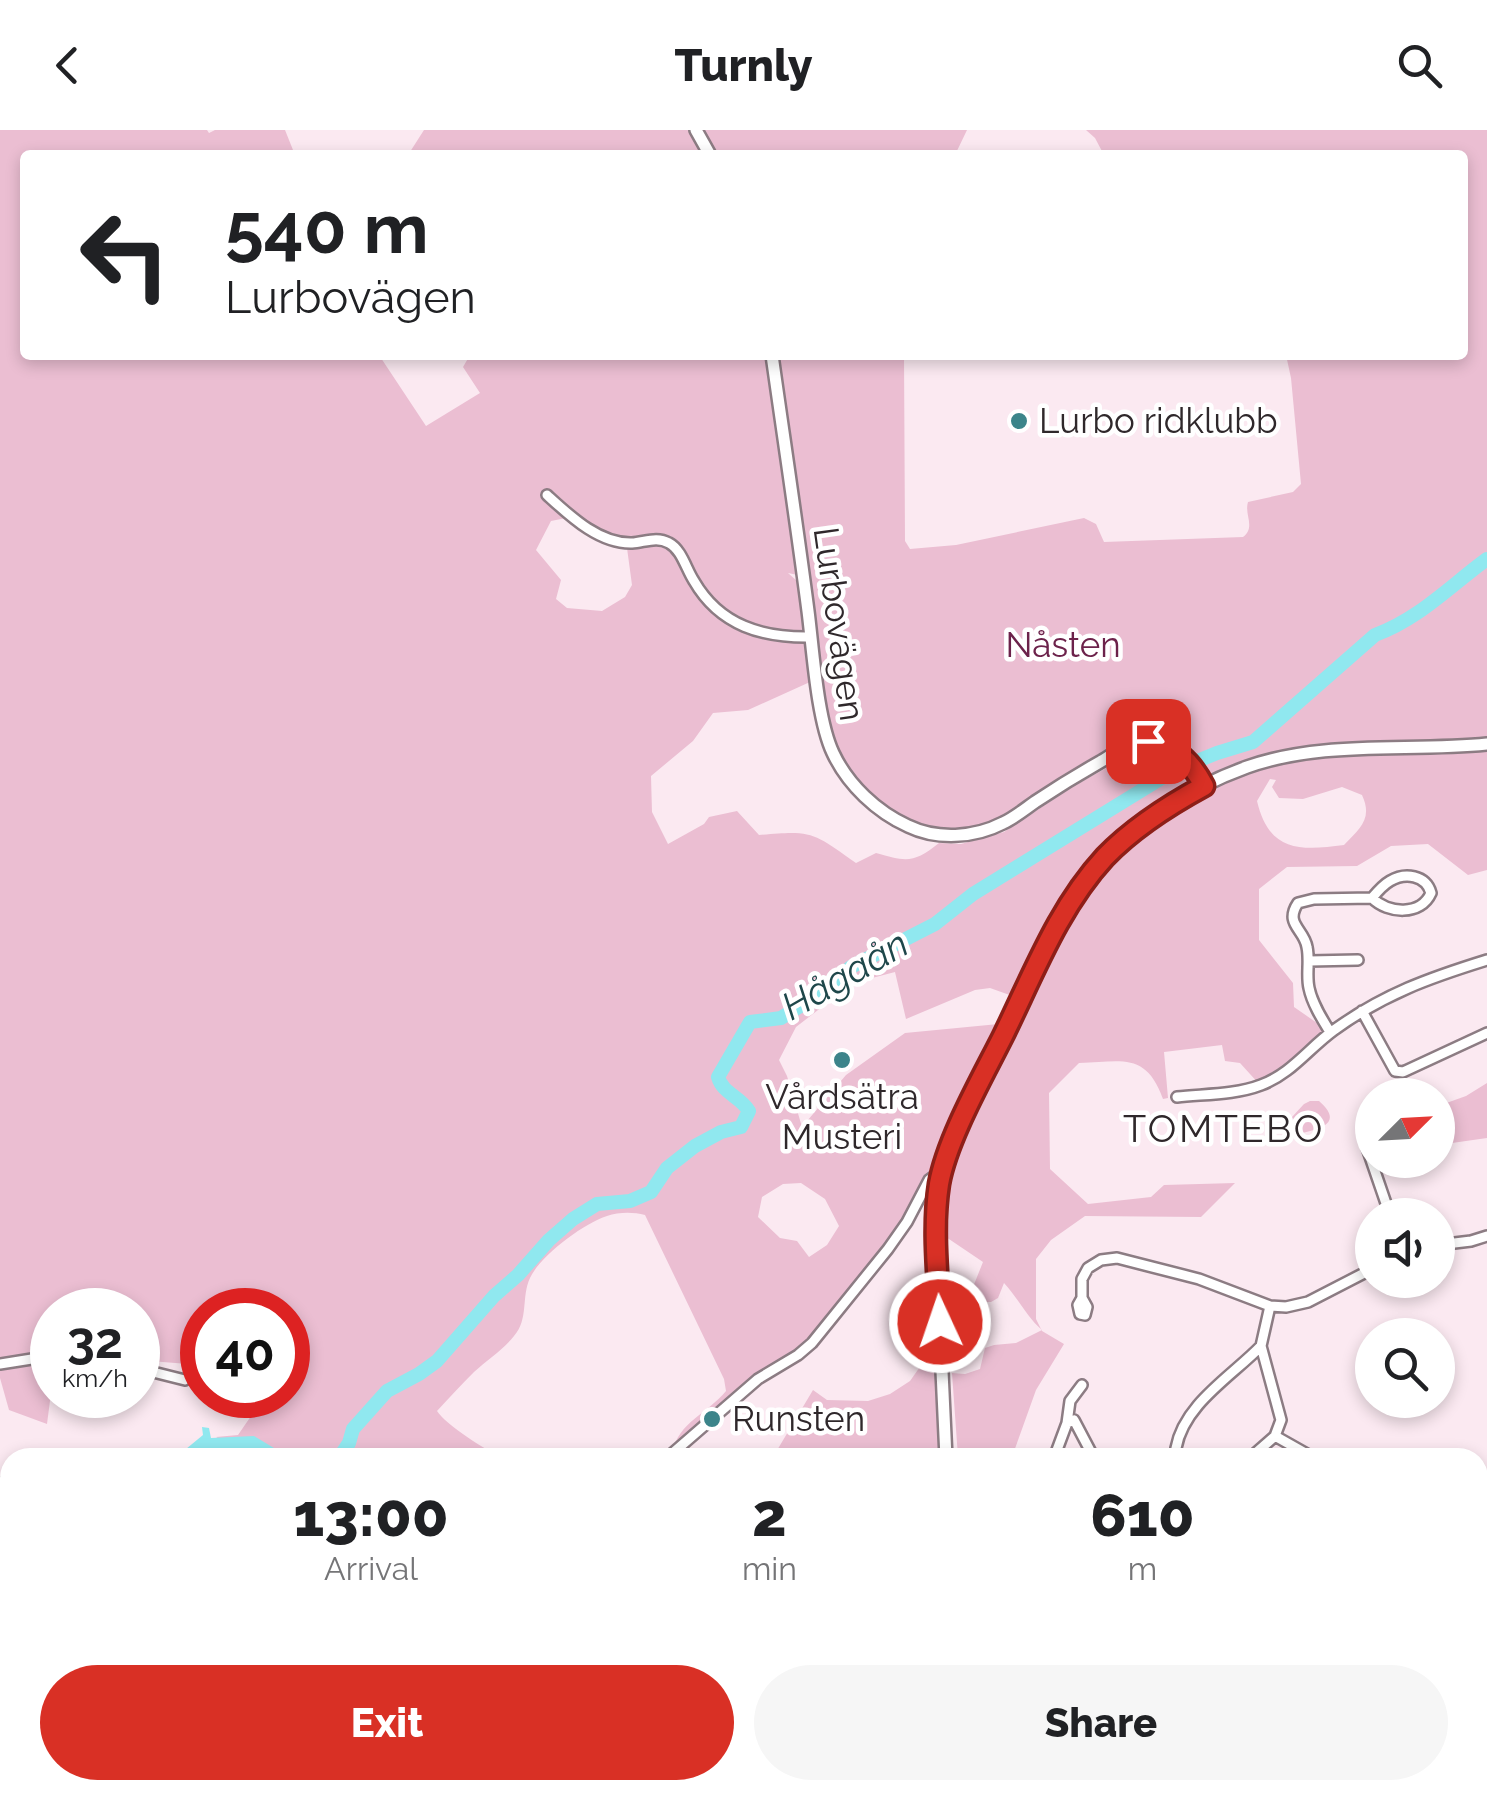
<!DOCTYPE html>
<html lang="en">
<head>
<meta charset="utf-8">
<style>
	:root { --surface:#fff; --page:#f6f6f6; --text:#202124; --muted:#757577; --accent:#d93025 }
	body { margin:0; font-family:Raleway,sans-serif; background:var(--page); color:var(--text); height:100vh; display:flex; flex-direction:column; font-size:38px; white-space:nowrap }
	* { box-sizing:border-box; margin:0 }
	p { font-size:32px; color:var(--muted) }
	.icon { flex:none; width:55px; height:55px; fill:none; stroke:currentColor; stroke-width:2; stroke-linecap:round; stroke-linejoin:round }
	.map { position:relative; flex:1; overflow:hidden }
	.side { position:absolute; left:0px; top:1318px; width:1488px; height:352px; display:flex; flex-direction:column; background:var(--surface); border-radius:30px 30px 0 0; box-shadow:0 5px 15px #0003 }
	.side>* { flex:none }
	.banner { position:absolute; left:20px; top:20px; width:1448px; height:210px; border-radius:10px; box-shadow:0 5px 15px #0003; background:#fff; color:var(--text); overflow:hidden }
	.needle { width:65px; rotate:66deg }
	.controls { position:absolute; left:1355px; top:948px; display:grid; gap:20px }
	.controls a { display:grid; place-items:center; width:100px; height:100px; border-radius:50%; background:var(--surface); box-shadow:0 5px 15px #0003; font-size:50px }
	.speed { position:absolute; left:30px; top:1158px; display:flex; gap:20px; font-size:50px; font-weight:700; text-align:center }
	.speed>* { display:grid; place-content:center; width:130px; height:130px; border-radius:50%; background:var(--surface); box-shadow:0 5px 15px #0003; line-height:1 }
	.speed small { font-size:25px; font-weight:400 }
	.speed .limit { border:15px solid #d22; background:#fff; color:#111 }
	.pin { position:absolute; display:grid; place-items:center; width:85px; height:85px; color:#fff; margin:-42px; border-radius:20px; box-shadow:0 5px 15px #0006 }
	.me { position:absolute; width:110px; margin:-55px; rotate:357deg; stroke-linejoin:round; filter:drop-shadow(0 0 8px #0008) }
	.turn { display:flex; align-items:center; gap:35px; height:210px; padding:0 40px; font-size:45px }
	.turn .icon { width:130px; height:130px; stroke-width:2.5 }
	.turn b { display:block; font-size:70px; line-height:85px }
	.eta { display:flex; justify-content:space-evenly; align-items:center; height:170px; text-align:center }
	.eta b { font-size:60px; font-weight:800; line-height:70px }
	.cta { display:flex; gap:20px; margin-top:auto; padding:20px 40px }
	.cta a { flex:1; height:115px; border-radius:60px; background:var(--accent); color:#fff; font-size:40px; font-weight:800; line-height:115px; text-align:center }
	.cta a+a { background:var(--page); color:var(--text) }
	header { display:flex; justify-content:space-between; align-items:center; height:130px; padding:0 40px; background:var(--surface); font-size:45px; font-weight:800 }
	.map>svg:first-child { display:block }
</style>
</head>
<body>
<header><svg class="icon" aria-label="back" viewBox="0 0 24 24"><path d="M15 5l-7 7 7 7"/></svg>Turnly<svg class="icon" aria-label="search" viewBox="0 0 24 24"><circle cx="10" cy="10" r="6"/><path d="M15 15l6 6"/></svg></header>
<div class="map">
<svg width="1487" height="1669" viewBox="0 0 1487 1669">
	<rect width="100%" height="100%" fill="#fbe9f1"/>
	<path fill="#ebbed2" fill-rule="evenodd" d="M0,0h207l2,3 6,-3h70l10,25h-270v200h354l47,71 54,-33 -17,-26 7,-12h434l1,186 5,8 46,-4 128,-27 12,6 8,18 139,-5c13,-10 1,-22 5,-35l45,-10 8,-8 -10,-106 -5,-23h176v-200h-358l-9,-17 -9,-8h401v610l-49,12 49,-2v120l-19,5 -40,-31 -37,2 -34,20 -70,1 -28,22v51l34,43 1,24 36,25 -70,53 -20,-22 -15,-2 -3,-16 -58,7 4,46 -5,1c-17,-48 -42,-37 -84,-36l-30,30 1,76 38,35 63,-7 13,-12 71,-2 -34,34 -116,-1 -34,24 -15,19v60l6,12 22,13 -28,46 -24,67h-54l-6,-84 13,1 15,-5 5,-21 9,-3 22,-2 26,-13c-15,-13 -24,-32 -38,-47l-6,15 -7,4h-12l-8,-10 12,-30 -40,-27 5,-2 2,-46 -21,-7 -22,42 -95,121 -54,36 -85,72c5,-28 35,-38 53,-60l-2,-12 -79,-164c-12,-3 -26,-3 -38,1 -24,8 -66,39 -77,62 -9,19 -1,41 -16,58 -11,14 -27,24 -40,36 -13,13 -25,26 -37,39 8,13 51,41 65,46h-250l-36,-20 22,-2 24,-35 -2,-5h28v-85h-86v54l-2,1 -62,-5v-50h-86v75l-5,39 -38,-14 -9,-32zM571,387l56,31 5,37 -7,12 -23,14 -35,-3 -11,-9 5,-19 -25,-30 15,-29zM788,443l19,4 23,148 19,50 41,38 41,18 28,3 44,-17 50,-29 41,-30 43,-23 44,10 -5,13 -17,-6 -20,-2 -67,37 -68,45 -43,12 -22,-1c-25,20 -32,19 -63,10l-20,10c-43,-31 -44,-33 -97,-28l-22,-24 -28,6 -5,7 -36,20 -16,-32 -1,-36 42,-35 20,-28 35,-3 62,-28 -13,-101zM1270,649l6,1 -4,7 7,11 24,1 39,-12 20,8c11,24 -2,33 -18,50 -44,6 -75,7 -87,-44zM895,842l11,47 69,-29 15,-2 31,11 -12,24 -104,10 -59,42 -44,52 -15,-51 -8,-16 17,-33 57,-44zM801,1053l24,16 14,27 -12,19 -18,12 -12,-16 -17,-3 -22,-21 4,-20 21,-13z
		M424,0h265l13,25h-294z
		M701,0h266l-12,25h-239z
		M1487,953v55l-49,7v-39l28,-10z
		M1310,971h9c32,28 -15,30 -34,36l-5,-7 24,-26z
		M922,1234l14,1 3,92h-27l-22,-8 -11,8 -24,-2 -8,3 -74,-1 40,-67 14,10 41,1 22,-7 20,-13z
		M1478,1568l9,1v100h-562l-5,-9h234l9,2 15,-2h300z
		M206,1660h95l-3,9h-95z
		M352,1660h279l15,9h-293z"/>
	<path fill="#90e8ef" d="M202,1297l7,1 2,10 43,-2 35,21h-146l25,-7 9,2 9,-3 17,-14z
		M10,1428v232h196l-3,9h-203v-236z"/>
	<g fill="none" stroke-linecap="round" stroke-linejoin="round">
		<path stroke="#90e8ef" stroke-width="14" d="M339,1328l10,-15 4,-14 34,-38 32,-17 18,-13 57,-65 24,-21 31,-35 24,-21 24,-15 33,-3 21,-9 16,-24 28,-22 26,-14 20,-5 8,-16c-9,-15 -26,-17 -31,-34l32,-55 31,-4 46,-29 24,-22 84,-43 38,-30 200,-123 44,-18 36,-11 122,-107c44,-16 75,-49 112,-76"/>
		<defs>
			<path id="street" d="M547,365c23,21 52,49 85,48 13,-1 25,-7 37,0 13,7 17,26 25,38 26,45 69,57 117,56
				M1309,831l49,-1
				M1362,881l33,60 8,1 84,-39
				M1330,902c-8,-13 -18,-29 -21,-44 -3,-13 1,-27 -2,-41 -3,-18 -23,-23 -9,-44l16,-4 58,-1c16,16 49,18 59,-5 -5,-18 -26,-21 -41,-12 -7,4 -13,11 -18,17
				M1177,967c27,-3 58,-2 84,-12 30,-11 48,-37 73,-55 50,-36 95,-52 153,-70
				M1367,1018l23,67
				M1438,1115l33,-4 16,-5
				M1082,1168l-4,7 2,9 5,1 2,-8 -5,-9v-19l6,-11 13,-8 16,-2 82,21 71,27 16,1 22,-5 64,-33
				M0,1234l38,-6 14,4
				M138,1241l15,1 32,8
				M1067,1293l7,-3 20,38
				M1275,1306l39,22
				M1176,1318c8,-44 56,-72 85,-102
				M667,1328l91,-79 40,-24 14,-12 76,-94 19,-27 22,-42 15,-11
				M1054,1328l13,-35 3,-22 12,-16
				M1250,1328l25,-22 6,-16 -20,-74 9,-40
				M0,1356l10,-9
				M1478,1377l9,3
				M1478,1516l9,3
				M797,1660l10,9
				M298,1669l3,-9"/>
			<path id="secondary" d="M696,0l14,25
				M772,225c12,85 25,171 36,256 5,39 9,108 25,142 15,32 44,59 75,73 29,14 66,12 95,-3 11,-5 22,-14 32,-21 21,-14 42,-27 65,-40 12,-7 26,-18 40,-20 31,-6 52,20 64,44
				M946,1328c-2,-51 -5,-101 -7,-152 -2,-39 -6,-82 0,-121 7,-42 40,-101 59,-139 28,-56 51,-118 89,-167 39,-51 99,-90 160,-112 76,-27 160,-15 240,-23
				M817,1669l8,-9"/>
		</defs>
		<use href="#street" stroke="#8c7c83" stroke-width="14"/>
		<use href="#secondary" stroke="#8c7c83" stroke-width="16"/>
		<use href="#street" stroke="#fff" stroke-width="9"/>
		<use href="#secondary" stroke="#fff" stroke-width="11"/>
	</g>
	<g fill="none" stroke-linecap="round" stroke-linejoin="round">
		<defs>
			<path id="route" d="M940,1192c-2,-45 -8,-93 -1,-138 8,-45 43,-106 64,-148 30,-61 55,-128 102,-179 28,-29 64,-52 99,-71 -13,-25 -28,-39 -56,-45"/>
		</defs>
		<use href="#route" stroke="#8d1f18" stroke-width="25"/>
		<use href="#route" stroke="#d93025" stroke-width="18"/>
	</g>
	<g fill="#3c848a" stroke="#fff" stroke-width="4">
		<circle cx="1019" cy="291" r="10"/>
		<circle cx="842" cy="930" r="10"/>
		<circle cx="712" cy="1289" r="10"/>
	</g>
	<g text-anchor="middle" stroke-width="9" stroke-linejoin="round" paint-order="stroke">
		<g font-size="35" fill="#2f282b" stroke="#fff" text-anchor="start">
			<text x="1039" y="303">Lurbo ridklubb</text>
			<text x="842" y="979" text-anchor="middle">Vårdsätra<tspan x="842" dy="40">Musteri</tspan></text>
			<text x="732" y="1301">Runsten</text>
		</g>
		<g font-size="35" fill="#2f282b" stroke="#fff">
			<text transform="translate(839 494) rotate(82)" y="12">Lurbovägen</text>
		</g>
		<g font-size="35" fill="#6c224b" stroke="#fff">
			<text x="1063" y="527">Nåsten</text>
		</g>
		<g font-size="38" font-style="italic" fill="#1e474a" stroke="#fff">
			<text transform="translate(845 845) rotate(-30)" y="13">Hågaån</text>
		</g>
		<g font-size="38" letter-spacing="2.5" fill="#2f282b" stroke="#fff">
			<text x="1224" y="1012">TOMTEBO</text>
		</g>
	</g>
</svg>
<div class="controls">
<a><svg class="needle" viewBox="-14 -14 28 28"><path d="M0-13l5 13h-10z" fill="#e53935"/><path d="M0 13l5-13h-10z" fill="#757577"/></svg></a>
<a><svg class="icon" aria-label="sound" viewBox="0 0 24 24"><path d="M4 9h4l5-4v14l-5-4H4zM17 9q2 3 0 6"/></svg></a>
<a><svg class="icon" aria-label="search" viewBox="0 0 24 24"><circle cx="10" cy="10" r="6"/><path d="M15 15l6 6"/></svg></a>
</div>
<div class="speed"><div>32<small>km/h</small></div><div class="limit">40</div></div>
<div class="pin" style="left:1148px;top:611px;background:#d93025"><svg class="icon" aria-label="arrive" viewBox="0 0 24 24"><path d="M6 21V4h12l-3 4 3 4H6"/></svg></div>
<svg class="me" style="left:940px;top:1192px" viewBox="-20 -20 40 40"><circle r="17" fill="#d93025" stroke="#fff" stroke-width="3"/><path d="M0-11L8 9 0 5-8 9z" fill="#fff"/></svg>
<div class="banner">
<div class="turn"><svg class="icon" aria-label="left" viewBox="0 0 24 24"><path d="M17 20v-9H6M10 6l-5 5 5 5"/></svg><div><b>540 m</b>Lurbovägen</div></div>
</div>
<section class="side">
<div class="eta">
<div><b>13:00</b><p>Arrival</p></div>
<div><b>2</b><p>min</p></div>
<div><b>610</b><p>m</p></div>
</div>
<div class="cta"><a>Exit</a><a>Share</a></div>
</section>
</div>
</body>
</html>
